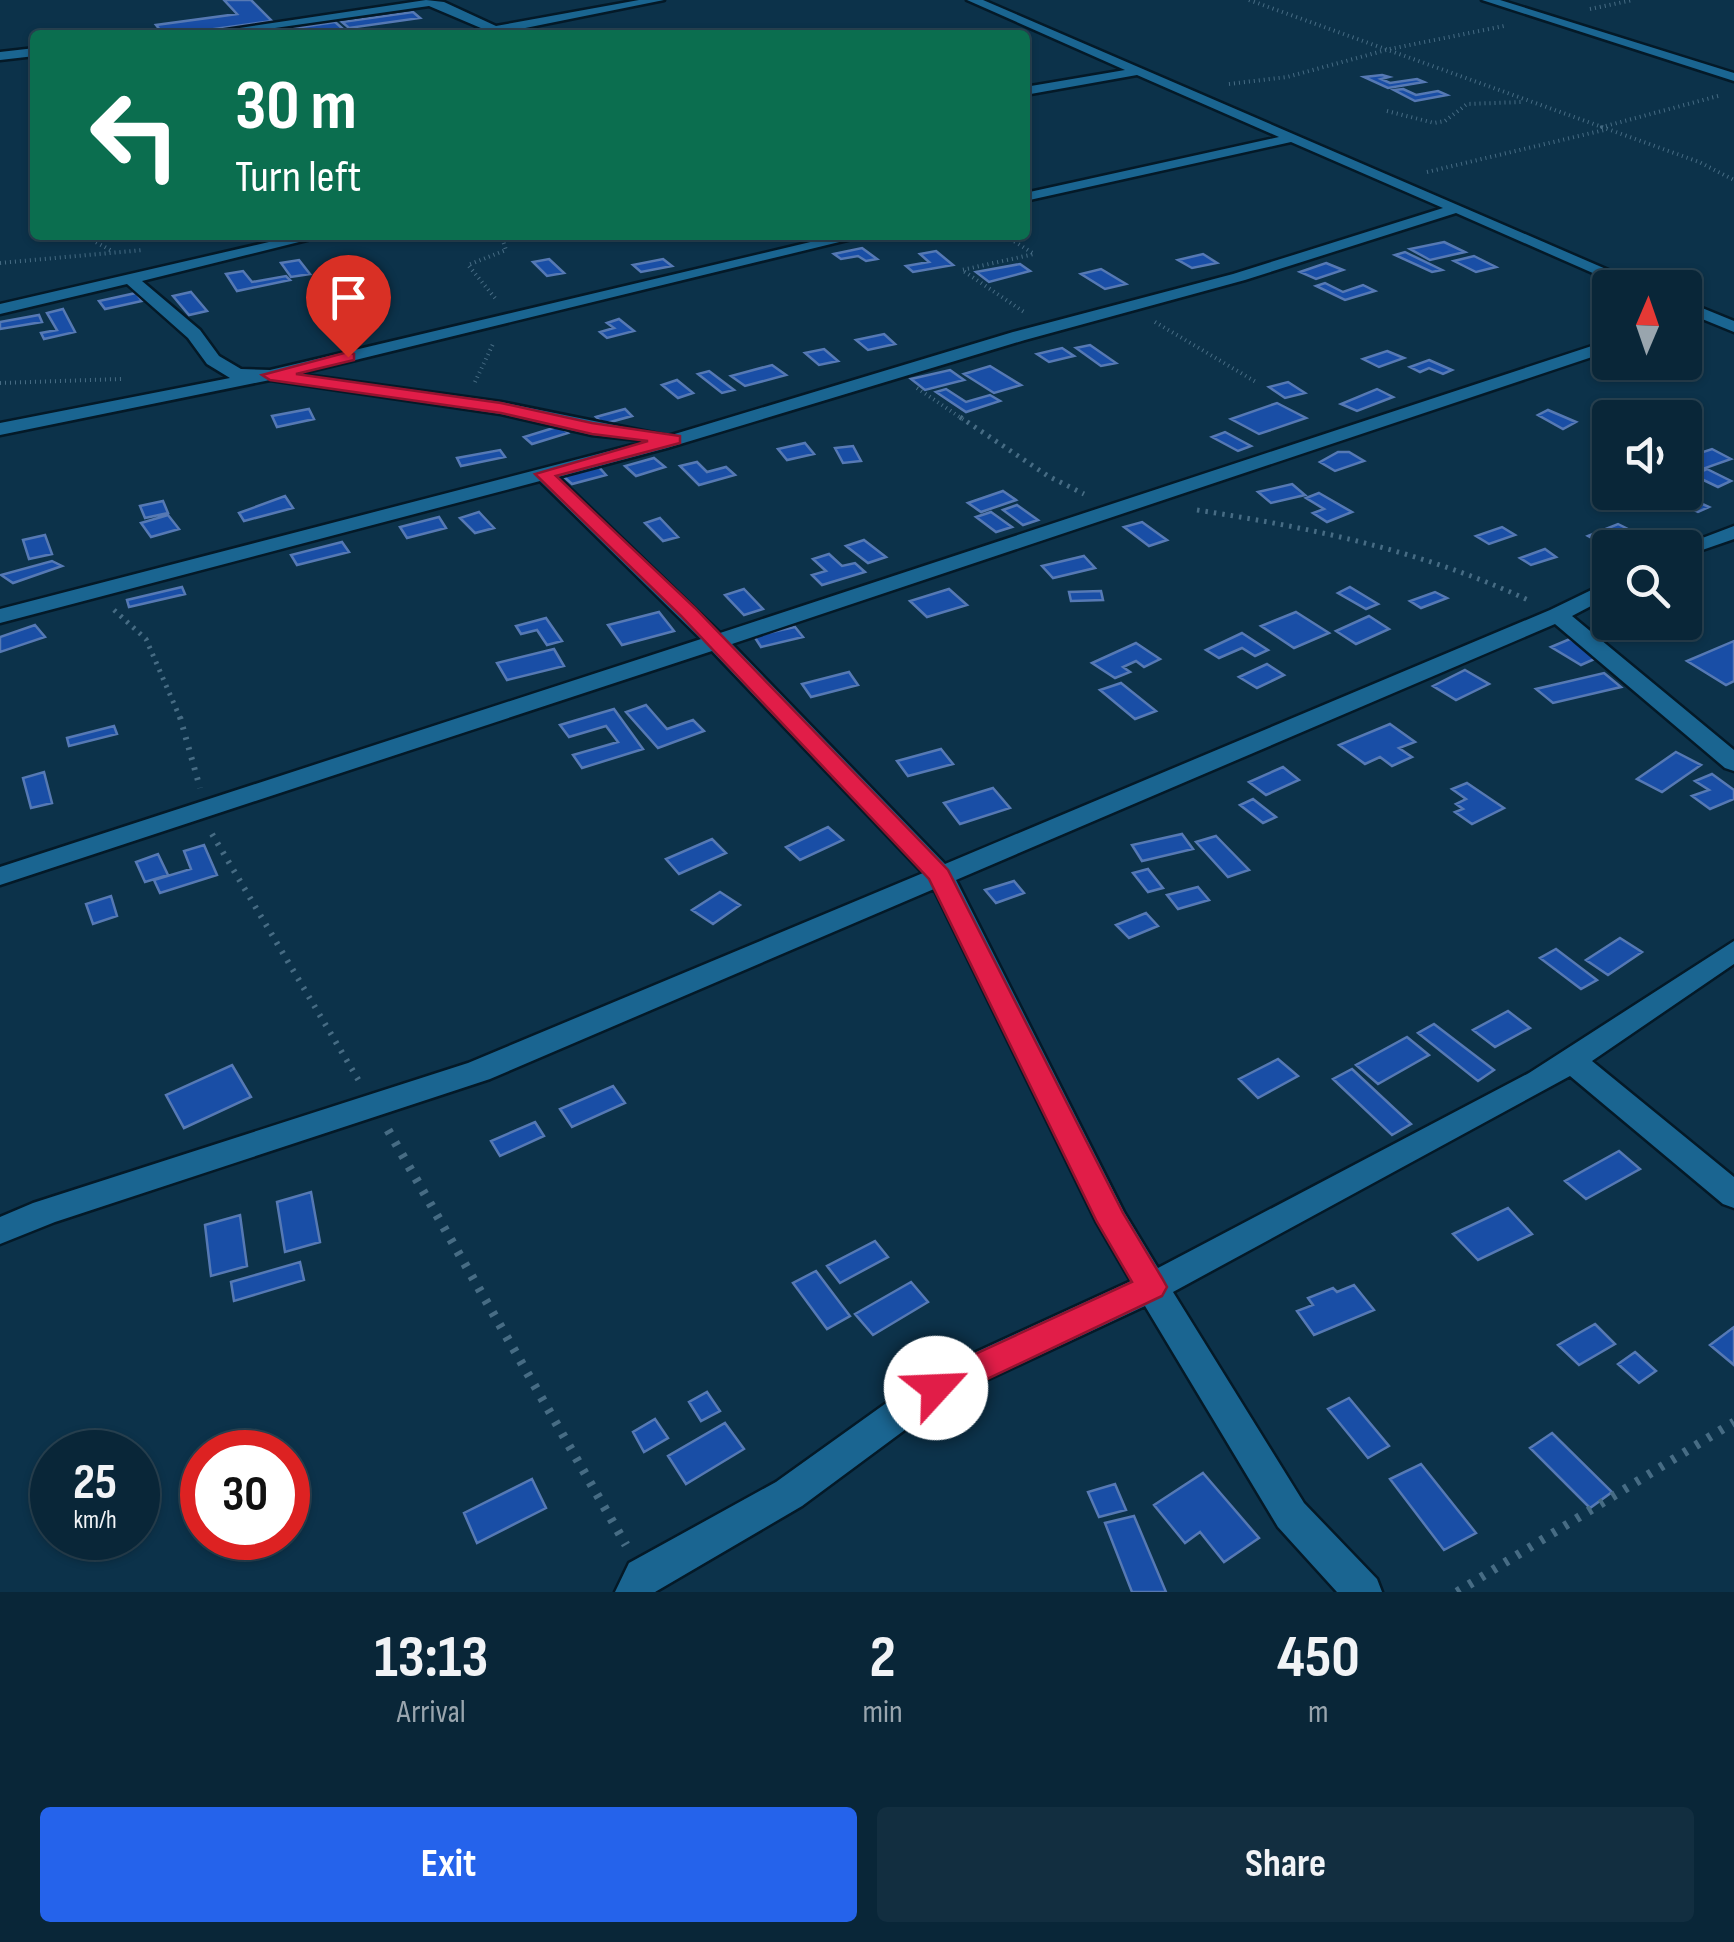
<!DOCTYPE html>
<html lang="en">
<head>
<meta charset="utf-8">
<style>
	:root { --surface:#092638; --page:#122e40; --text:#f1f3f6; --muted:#99a5ae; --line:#294353; --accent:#2563eb }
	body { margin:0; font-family:"Sofia Sans Condensed",sans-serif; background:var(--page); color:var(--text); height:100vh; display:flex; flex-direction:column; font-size:38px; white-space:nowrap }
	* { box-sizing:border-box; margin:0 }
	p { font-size:32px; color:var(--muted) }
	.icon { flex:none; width:55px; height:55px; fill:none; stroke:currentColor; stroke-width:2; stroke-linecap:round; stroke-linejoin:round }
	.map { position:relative; height:1592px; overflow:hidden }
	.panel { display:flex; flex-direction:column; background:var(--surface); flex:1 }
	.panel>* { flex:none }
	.banner { position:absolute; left:30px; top:30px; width:1000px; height:210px; border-radius:10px; box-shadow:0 2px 8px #0004,0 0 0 2px var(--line); background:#0b6e4f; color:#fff; overflow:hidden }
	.needle { width:65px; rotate:2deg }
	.buttons { position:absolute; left:1592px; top:270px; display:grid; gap:20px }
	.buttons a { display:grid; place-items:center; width:110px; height:110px; border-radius:10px; background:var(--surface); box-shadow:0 2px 8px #0004,0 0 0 2px var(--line); font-size:50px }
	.speed { position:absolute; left:30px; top:1430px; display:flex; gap:20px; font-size:50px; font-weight:700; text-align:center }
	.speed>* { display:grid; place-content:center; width:130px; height:130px; border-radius:50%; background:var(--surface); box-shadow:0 2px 8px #0004,0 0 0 2px var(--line); line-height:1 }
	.speed small { font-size:25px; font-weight:400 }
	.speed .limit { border:15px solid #d22; background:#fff; color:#111 }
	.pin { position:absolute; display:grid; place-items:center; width:85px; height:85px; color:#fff; margin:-102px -42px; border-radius:50% 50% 50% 0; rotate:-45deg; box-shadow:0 0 10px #0007 }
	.pin .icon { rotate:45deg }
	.me { position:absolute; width:110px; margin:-55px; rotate:65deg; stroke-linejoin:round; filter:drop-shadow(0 0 8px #0008) }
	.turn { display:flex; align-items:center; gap:35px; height:210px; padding:0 40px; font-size:45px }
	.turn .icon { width:130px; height:130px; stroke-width:2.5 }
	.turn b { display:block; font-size:70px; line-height:85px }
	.eta { display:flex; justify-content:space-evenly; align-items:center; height:170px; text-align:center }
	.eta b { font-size:60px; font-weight:700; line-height:70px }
	.cta { display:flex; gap:20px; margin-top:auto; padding:20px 40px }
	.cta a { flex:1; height:115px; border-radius:10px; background:var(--accent); color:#fff; font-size:40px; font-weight:700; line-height:115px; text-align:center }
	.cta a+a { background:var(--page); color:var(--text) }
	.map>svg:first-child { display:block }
</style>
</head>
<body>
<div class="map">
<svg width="1734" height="1592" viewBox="0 0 1734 1592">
	<rect width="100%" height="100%" fill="#0c324a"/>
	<path fill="#194ea6" stroke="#5679b4" stroke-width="2.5" d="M224,0h27l21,21 -101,14h-7l-8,-10 81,-11z
		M413,12l7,6 -71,10 -7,-6z
		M335,22l8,7 -39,6 -43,-2z
		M1382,75l7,2 -8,2 9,4 27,-4 7,3 -36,6 -24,-11z
		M1403,89l13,6 22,-4 9,4 -32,6 -21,-11z
		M1444,242l21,10 -35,8 -20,-11z
		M862,248l15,11 -11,2 -8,-5 -17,3 -7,-5z
		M936,251l17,14 -40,7 -7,-6 23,-4 -9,-8z
		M1405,252l37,18 -10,2 -37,-17z
		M1203,254l14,9 -25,5 -14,-8z
		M1474,256l22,11 -20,5 -22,-11z
		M549,259l15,14 -17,3 -14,-14z
		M663,259l9,7 -31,6 -8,-7z
		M299,260l11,14 -19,3 -10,-14z
		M1326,263l17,7 -27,9 -16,-7z
		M1020,264l10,7 -41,11 -13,-10z
		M1101,269l25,15 -21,5 -24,-15z
		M243,271l9,11 34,-6 4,4 -53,11 -11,-17z
		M1325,283l18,9 20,-7 12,6 -30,9 -29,-14z
		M191,292l16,19 -18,4 -16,-19z
		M136,293l6,8 -37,8 -6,-8z
		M63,309l12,23 -31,7 -3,-6 16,-3 -10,-17z
		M39,315l3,7 -42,7v-7z
		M619,319l15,12 -27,7 -7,-6 14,-4 -7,-5z
		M884,334l11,10 -27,6 -12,-10z
		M1090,345l26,18 -15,3 -25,-18z
		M1062,348l12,8 -25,6 -12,-8z
		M824,349l14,12 -19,4 -14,-12z
		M1387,351l17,7 -25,9 -16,-8z
		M1429,360l23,10 -9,4 -14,-6 -9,4 -10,-5z
		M772,365l14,10 -41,11 -14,-10z
		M990,366l31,19 -27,8 -30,-19z
		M950,370l14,10 -39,10 -14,-11z
		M709,371l25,19 -12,3 -24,-19z
		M677,380l16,13 -15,5 -16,-13z
		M1288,382l17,11 -20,5 -16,-11z
		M946,389l20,13 24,-7 10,6 -34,11 -30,-20z
		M1377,389l16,8 -36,14 -16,-7z
		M1277,403l29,15 -47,16 -28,-15z
		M309,409l5,10 -37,8 -5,-11z
		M625,409l7,7 -29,8 -7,-7z
		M1548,410l28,12 -13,7 -25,-14z
		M560,426l8,7 -36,11 -8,-7z
		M1225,432l26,14 -13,5 -26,-14z
		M805,443l9,11 -27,6 -9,-11z
		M853,446l8,15 -18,2 -8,-15z
		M1712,449l19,10 -31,11 -15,-8v-4z
		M500,450l5,7 -44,9 -4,-8z
		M1338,452h11l15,9 -29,10 -15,-9z
		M654,458l11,9 -29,9 -11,-10z
		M697,462l10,10 19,-5 9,8 -36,10 -19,-19z
		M598,466l8,9 -34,9 -9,-8z
		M1707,469l24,12 -13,6 -25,-12z
		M1292,484l13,11 -34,8 -13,-11z
		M1003,491l13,9 -35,12 -13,-9z
		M1319,493l33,19 -25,10 -14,-9 11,-4 -18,-11z
		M1683,495l26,12 -11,5 -26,-12z
		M285,496l8,12 -49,13 -5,-8z
		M163,501l5,12 -23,5 -5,-12z
		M1017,505l21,15 -15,5 -20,-15z
		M479,512l15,16 -19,5 -15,-15z
		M991,512l21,15 -16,5 -20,-15z
		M168,515l11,14 -28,8 -10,-14z
		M439,517l7,11 -39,10 -7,-11z
		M660,518l18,19 -15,4 -18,-18z
		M1142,522l25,18 -18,6 -25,-19z
		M1618,524l24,12 -32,12 -22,-12z
		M1502,527l13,8 -26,9 -13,-8z
		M45,535l7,19 -23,5 -6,-19z
		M864,540l22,17 -18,6 -22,-17z
		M342,542l7,10 -52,13 -6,-10z
		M1545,549l11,8 -25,8 -11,-7z
		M829,554l13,12 13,-3 10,9 -43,13 -10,-10 14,-4 -13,-12z
		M1084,556l11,12 -42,10 -11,-12z
		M52,561l10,5 -49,17 -12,-8z
		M182,587l3,7 -56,13 -2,-7z
		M1350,587l28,17 -12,5 -28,-16z
		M744,589l19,20 -19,6 -19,-20z
		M949,589l18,16 -40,12 -17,-16z
		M1101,591l2,9 -32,1 -2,-9z
		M1435,592l12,6 -26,10 -11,-7z
		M659,612l15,19 -52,14 -14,-20z
		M1296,612l33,21 -35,15 -33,-22z
		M1369,616l20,13 -33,15 -20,-13z
		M546,618l16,23 -15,4 -10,-15 -16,4 -5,-8z
		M35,625l10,12 -45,15v-15z
		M795,627l8,10 -42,10 -7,-11z
		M1242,633l26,17 -13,6 -13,-8 -23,10 -13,-8z
		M1570,639l29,18 -18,8 -30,-18z
		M1734,641v40l-8,4 -39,-24z
		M1136,643l24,16 -16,8 -8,-6 -13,6 7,5 -15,6 -23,-15z
		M554,649l10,17 -57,14 -10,-17z
		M1267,664l17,11 -27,13 -18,-11z
		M1465,670l24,14 -33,16 -23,-14z
		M849,672l9,13 -47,12 -9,-13z
		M1604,673l17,14 -68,16 -17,-14z
		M1121,683l35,28 -21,8 -35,-29z
		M646,705l21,24 26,-9 11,11 -46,17 -32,-36z
		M614,709l29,40 -61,19 -9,-13 45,-13 -12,-16 -37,11 -9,-12z
		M1390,724l25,18 -16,6 13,9 -20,9 -12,-9 -15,7 -26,-19z
		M114,726l3,8 -48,12 -2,-8z
		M941,749l12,15 -45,12 -11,-15z
		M1676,752l25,13 -39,27 -25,-13z
		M1283,767l16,13 -33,15 -17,-13z
		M44,772l8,31 -21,5 -8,-30z
		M1712,774l22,16v9l-24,10 -18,-13 17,-6 -14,-9z
		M1467,783l37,25 -32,16 -17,-12 8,-3 -7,-5 10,-5 -14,-10z
		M993,788l17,20 -50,16 -16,-21z
		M1253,799l23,18 -13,6 -23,-18z
		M828,827l15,13 -43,20 -14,-13z
		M1182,834l11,15 -51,12 -10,-16z
		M1216,836l33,34 -21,7 -32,-35z
		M712,839l14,14 -47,21 -13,-15z
		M204,845l13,30 -57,18 -6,-13 37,-11 -7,-18z
		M158,854l10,21 -23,7 -9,-20z
		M1148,869l15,19 -15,4 -15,-19z
		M1014,881l10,12 -28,10 -11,-13z
		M1198,887l11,13 -31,9 -11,-14z
		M720,892l20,13 -27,19 -21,-14z
		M111,896l6,20 -24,8 -7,-20z
		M1146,913l12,13 -29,12 -13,-13z
		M1620,938l22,14 -34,23 -22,-15z
		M1556,949l41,31 -16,9 -41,-31z
		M1508,1011l22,17 -35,19 -22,-17z
		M1434,1024l60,46 -16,11 -60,-48z
		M1407,1037l22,18 -51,29 -22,-19z
		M1278,1059l20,17 -40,22 -19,-19z
		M232,1065l19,32 -67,31 -18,-33z
		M1352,1069l59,55 -19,11 -59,-56z
		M613,1086l12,17 -53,24 -12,-18z
		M535,1122l9,14 -44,20 -9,-15z
		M1619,1151l21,18 -54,30 -21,-18z
		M311,1192l9,50 -35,10 -8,-50z
		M1508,1208l24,26 -54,26 -25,-26z
		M240,1215l7,51 -36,10 -6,-51z
		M875,1241l13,16 -48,26 -13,-17z
		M300,1262l4,18 -70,21 -3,-19z
		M816,1271l34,45 -23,13 -34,-46z
		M911,1282l17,20 -55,33 -18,-21z
		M1354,1285l20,25 -60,25 -17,-24 16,-6 -5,-7 25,-10 4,4z
		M1595,1324l20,20 -36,21 -21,-20z
		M1734,1327v38l-24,-20z
		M1635,1352l21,19 -17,12 -21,-19z
		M707,1392l13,19 -19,10 -12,-19z
		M1349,1398l40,48 -21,12 -40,-49z
		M655,1419l13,19 -24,14 -11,-20z
		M725,1423l19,26 -58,35 -18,-28z
		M1552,1433l60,59 -22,16 -60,-60z
		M1421,1464l55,69 -32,17 -54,-71z
		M1203,1473l56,65 -35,24 -24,-30 -15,11 -31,-38z
		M532,1479l14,29 -69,35 -13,-30z
		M1115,1484l11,26 -27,7 -11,-25z
		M1134,1516l32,76h-34l-27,-69z"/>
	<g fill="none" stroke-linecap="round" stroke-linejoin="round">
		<defs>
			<path id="minor" d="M426,0l18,2 52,24 143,-26h25l-169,34 -66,-28 -204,29h-32z
				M967,0h16l667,288h-23l-171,-75 -211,67 -220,60 -358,108 -109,29 162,156 890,-293v11l-878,293 213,220 605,-254 60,-29v15l-38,20 162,134v21l-9,-3 -170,-144 -599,256 168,332 34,56 371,-195 205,-132v23l-142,97 142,116v31l-11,-4 -153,-128 -397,216 131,211 73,76 5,13h-45l-59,-65 -133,-221 -197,92 -146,108 -147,86h-40l14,-29 147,-81 148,-106 207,-95 -35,-60 -162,-332 -444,190 -435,143 -55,22v-27l33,-14 435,-140 455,-190 -211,-222 -712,234v-18l701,-228 -161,-158 -540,142v-14l648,-168 -56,-6 -91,-21 -231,-34 -270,55v-12l230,-45 -23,-14 -19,-26 -61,-54 -127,30v-10l299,-69h28l-185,46 58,49 19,26 22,13 29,1 570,-135h28l-570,139 203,28 167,34 345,-104 220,-58 210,-66 -152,-66 -266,59v-8l254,-56 -142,-62 -112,20v-8l100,-17z
				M1482,0h18l234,73v8z
				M35,48v8l-35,4v-8z
				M1685,301l49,20v11l-49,-20z
				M1734,526v13l-49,17v-8h-9z"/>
		</defs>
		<use href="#minor" stroke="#041927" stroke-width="5"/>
		<path stroke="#476c84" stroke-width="4" stroke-dasharray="1 4" stroke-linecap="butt" d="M1249,0l353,127
			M1590,9l43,-9
			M1229,84l58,-7 103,-28 114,-23
			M1718,96l-116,31 97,35 35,18
			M1387,111l47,12 11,-2 22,-17 54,-2
			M1427,172l177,-42
			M83,235l29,16
			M1006,236l28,18 -72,16 62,42
			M0,263l143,-13
			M495,298l-27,-33 38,-15 -5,-15
			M1155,322l101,60
			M475,382l18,-38
			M0,383l121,-4
			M917,388l47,32"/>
		<path stroke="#476c84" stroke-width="5" stroke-dasharray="2.5 6" stroke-linecap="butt" d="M960,417l88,59 36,18
			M1197,510c115,18 227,41 333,91
			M114,610l32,29 35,81"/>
		<path stroke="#476c84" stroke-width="6" stroke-dasharray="2.5 8" stroke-linecap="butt" d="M180,717l20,71
			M212,834l147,247"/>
		<path stroke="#476c84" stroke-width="9" stroke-dasharray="4 10" stroke-linecap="butt" d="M388,1130l238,415
			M1457,1592l277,-170"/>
		<use href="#minor" fill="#1a6591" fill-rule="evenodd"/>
	</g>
	<path fill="#e11d48" stroke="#92132f" stroke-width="2.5" d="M348,352l6,2v6l-58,14 205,29 91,20 88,13v7l-124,33 139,132 253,262 175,343 39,65 5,9 -5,9 -215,102 -11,4 -11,-4 -5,-10 5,-11 207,-95 -35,-60 -168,-343 -248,-263 -146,-142 113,-33 -56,-7 -91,-21 -231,-33 -8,-5z"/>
</svg>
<div class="buttons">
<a><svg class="needle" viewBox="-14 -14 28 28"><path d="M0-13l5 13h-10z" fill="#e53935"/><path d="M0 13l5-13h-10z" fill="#99a5ae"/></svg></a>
<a><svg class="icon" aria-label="sound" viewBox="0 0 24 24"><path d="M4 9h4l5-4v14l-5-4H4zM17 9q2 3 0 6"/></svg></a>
<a><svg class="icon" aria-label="search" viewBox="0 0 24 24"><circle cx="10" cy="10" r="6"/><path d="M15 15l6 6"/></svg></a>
</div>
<div class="speed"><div>25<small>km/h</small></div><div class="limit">30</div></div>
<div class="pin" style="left:348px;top:357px;background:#d93025"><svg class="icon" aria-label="arrive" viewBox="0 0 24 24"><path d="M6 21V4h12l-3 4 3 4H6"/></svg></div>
<svg class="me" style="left:936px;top:1388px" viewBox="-20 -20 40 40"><circle r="19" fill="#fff"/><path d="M0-13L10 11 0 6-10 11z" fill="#e11d48"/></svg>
<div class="banner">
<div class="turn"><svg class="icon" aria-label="left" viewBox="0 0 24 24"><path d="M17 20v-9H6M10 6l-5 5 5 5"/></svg><div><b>30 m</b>Turn left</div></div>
</div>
</div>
<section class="panel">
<div class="eta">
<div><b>13:13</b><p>Arrival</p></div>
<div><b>2</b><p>min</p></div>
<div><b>450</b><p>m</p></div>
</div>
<div class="cta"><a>Exit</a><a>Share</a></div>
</section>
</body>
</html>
